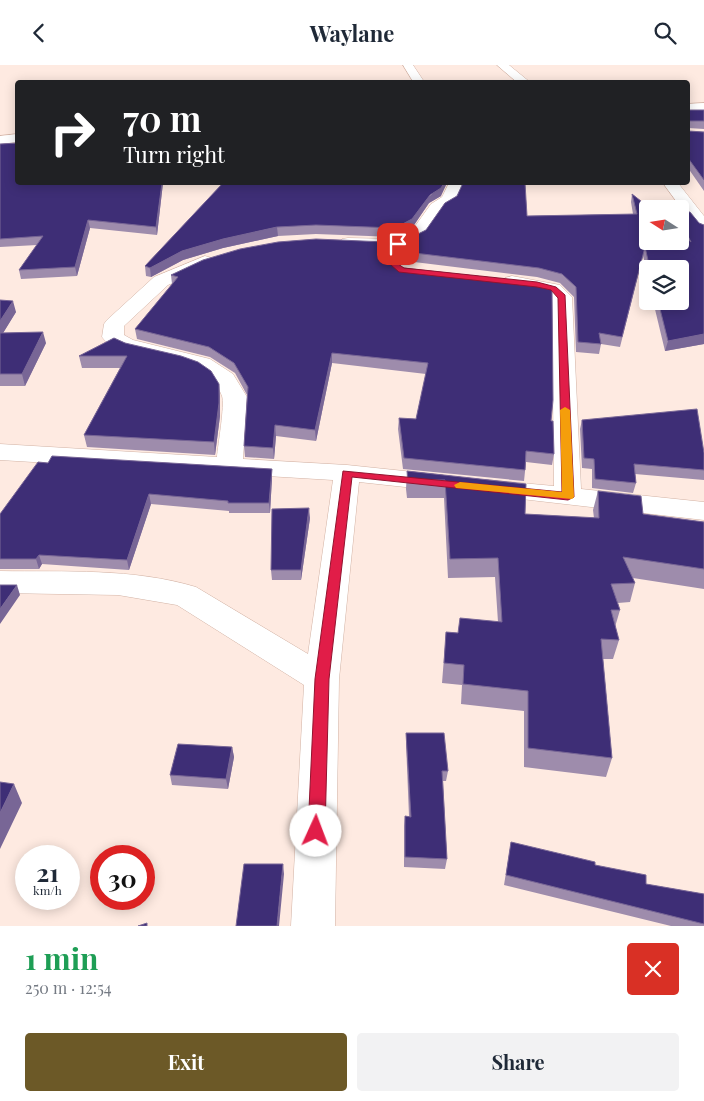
<!DOCTYPE html>
<html lang="en">
<head>
<meta charset="utf-8">
<style>
	:root { --surface:#fff; --page:#f2f2f3; --text:#1f2937; --muted:#747a83; --accent:#6c5927 }
	body { margin:0; font-family:"Playfair Display",serif; background:var(--page); color:var(--text); height:100vh; display:flex; flex-direction:column; font-size:19px; white-space:nowrap }
	* { box-sizing:border-box; margin:0 }
	p { font-size:16px; color:var(--muted) }
	.icon { flex:none; width:28px; height:28px; fill:none; stroke:currentColor; stroke-width:2; stroke-linecap:round; stroke-linejoin:round }
	.map { position:relative; height:861px; overflow:hidden }
	.sheet { display:flex; flex-direction:column; background:var(--surface); flex:1 }
	.sheet>* { flex:none }
	.hud { position:absolute; left:15px; top:15px; width:675px; height:105px; border-radius:5px; box-shadow:0 2px 12px #0003; background:#202124; color:#fff; overflow:hidden }
	.needle { width:32px; rotate:282deg }
	.controls { position:absolute; left:639px; top:135px; display:grid; gap:10px }
	.controls a { display:grid; place-items:center; width:50px; height:50px; border-radius:5px; background:var(--surface); box-shadow:0 2px 12px #0003; font-size:25px }
	.speed { position:absolute; left:15px; top:780px; display:flex; gap:10px; font-size:25px; font-weight:700; text-align:center }
	.speed>* { display:grid; place-content:center; width:65px; height:65px; border-radius:50%; background:var(--surface); box-shadow:0 2px 12px #0003; line-height:1 }
	.speed small { font-size:12px; font-weight:400 }
	.speed .limit { border:8px solid #d22; background:#fff; color:#111 }
	.pin { position:absolute; display:grid; place-items:center; width:42px; height:42px; color:#fff; margin:-21px; border-radius:10px; box-shadow:0 2px 8px #0006 }
	.me { position:absolute; width:55px; margin:-28px; rotate:2deg; stroke-linejoin:round; filter:drop-shadow(0 0 4px #0008) }
	.turn { display:flex; align-items:center; gap:18px; height:105px; padding:0 25px; font-size:22px }
	.turn .icon { width:65px; height:65px; stroke-width:2.5 }
	.turn b { display:block; font-size:35px; line-height:42px }
	.round { display:grid; place-items:center; flex:none; width:52px; height:52px; border-radius:5px; background:var(--page) }
	.head { display:flex; align-items:center; justify-content:space-between; height:85px; padding:0 25px }
	h1 { font-size:30px; font-weight:700; line-height:38px; color:#1e9e55 }
	.action { display:flex; gap:10px; margin-top:auto; padding:10px 25px }
	.action a { flex:1; height:58px; border-radius:5px; background:var(--accent); color:#fff; font-size:20px; font-weight:700; line-height:58px; text-align:center }
	.action a+a { background:var(--page); color:var(--text) }
	header { display:flex; justify-content:space-between; align-items:center; height:65px; padding:0 25px; background:var(--surface); font-size:22px; font-weight:700 }
	.map>svg:first-child { display:block }
</style>
</head>
<body>
<header><svg class="icon" aria-label="back" viewBox="0 0 24 24"><path d="M15 5l-7 7 7 7"/></svg>Waylane<svg class="icon" aria-label="search" viewBox="0 0 24 24"><circle cx="10" cy="10" r="6"/><path d="M15 15l6 6"/></svg></header>
<div class="map">
<svg width="704" height="861" viewBox="0 0 704 861">
	<rect width="100%" height="100%" fill="#feeae1"/>
	<g fill="none" stroke-linecap="round" stroke-linejoin="round">
		<defs>
			<path id="minor" d="M403,0h10l12,18h-11z
				M497,0h12l22,18h-13z
				M704,38v8l-16,1v-8z
				M18,69v8l-18,2v-8z
				M449,118h15l-9,20 -12,7 -18,27 -27,12 -50,-1 -6,-1 -3,-4 3,-4 6,-1 47,1 18,-10 18,-25 11,-7z
				M663,118h15l26,33v16l-6,-1z
				M205,191l7,2 2,4 -2,4 -44,19 -44,41v9l9,5 77,19 23,15 14,23 -4,62 104,6 95,10 10,2 4,6 -4,6 -10,2 -83,-9 -20,197 -4,247h-44l13,-241 -127,-80 -59,-10 -118,-2v-22c65,1 133,-3 196,16l112,67 25,-174 -333,-20v-16l217,13c1,-12 8,-52 5,-61 -14,-45 -98,-27 -120,-59l2,-13 3,-4 47,-43z
				M512,211l48,9 12,12 9,192 123,13v18l-226,-26 -4,-6 4,-6 10,-2 66,6 -2,-187 -5,-5 -42,-8 -3,-4 3,-4z"/>
		</defs>
		<use href="#minor" stroke="#d2b2a4" stroke-width="1"/>
		<use href="#minor" fill="#fff" fill-rule="evenodd"/>
	</g>
	<path fill="#9e8cac" d="M688,45h16v19l-16,-1v3l16,1v59l-16,-23z
		M0,79l18,39h145l-6,52 -67,-7 -13,48 -56,3 -2,-9 18,-25 -37,2z
		M223,118l218,13 -12,7 -17,25 -17,9 -79,-3 -38,2 -55,12 -40,12 -32,17 -5,-1 -1,-10z
		M463,118h62l2,33 106,-2 -2,-12 1,-8 19,15h-3v32h32v-29h10l9,11 5,2v119l-39,7 -12,-50h27v-32h-32v6l-5,-19 -23,91 -19,-3 -2,10 -23,-2 -2,-55 -14,-14 -23,-6 -131,-16 2,-22 18,-9 19,-27 12,-7z
		M386,186l-1,7 166,163 3,33 -2,11 -26,-3 -2,19 -121,-12 -5,-40 1,-11 17,1 10,-45 -94,-11 -16,78 -40,-5 -2,23 -29,-2 -1,-11 3,-51 -12,-22 -25,-16 -73,-18 -2,-10 37,-45 -1,-9z
		M0,235l16,12 -13,21 43,10 -21,43h-25z
		M114,273l105,46 1,13v19l-5,39 -128,-8 -3,-12 36,-67h-38l-3,-12z
		M582,355l122,33v27l-69,-6 1,9 -3,10 -41,-5v-19l-10,-1 -2,-39z
		M48,398l224,6v9l-2,35h-41v-2l-78,-7 -22,66 -87,-6 -3,5h-39v-55z
		M407,406l119,13 -1,30 69,4 -1,-8 5,-19 45,23 61,8v67l-71,-11 2,5 -5,19 -12,1 2,7 -5,17 4,13 -6,19h-10l9,99 -6,19 -82,-10v-56l-63,-7 1,-19 -20,-2 4,-51 12,1 40,-11 -3,-45 -47,1 -4,-80h-37l-1,-9z
		M310,453l-9,62h-29l-1,-10z
		M406,668l42,38 -2,10h-3l4,78 -2,10 -41,-2v-41l1,-10h4l-3,-73z
		M232,682l2,10 -6,32 -56,-4 -2,-10z
		M511,777l84,23 51,19 58,10v32h-33l-167,-41z"/>
	<path fill="#786696" d="M162,118h1l-6,52 -1,-8z
		M444,118h3l-6,13 -12,7 -17,25 -17,9v-9z
		M88,155l2,8 -13,48 -2,-9z
		M277,162l1,9 -55,12 -40,12 -32,17 -1,-9 32,-17 41,-12z
		M13,236l3,11 -16,26v-17z
		M43,267l3,11 -21,43 -3,-12z
		M704,269v10l-39,7 3,-10z
		M332,288v10l-16,78 -1,-11z
		M219,319l1,13v19l-5,39 -1,-13z
		M275,360l1,11 -2,23 -1,-11z
		M272,404v9l-2,35 -1,-10z
		M149,429l2,10 -22,66 -2,-10z
		M309,443l1,10 -9,62v-10z
		M39,490l3,9 -3,5 -3,-10z
		M17,520l3,10 -20,29v-15z
		M232,682l2,10 -6,32 -2,-10z
		M14,719l8,19 -22,46v-36z
		M283,799l1,10 -5,52h-2z"/>
	<path fill="#3e2e76" stroke="#786696" d="M688,45h16v11h-16v10l16,1v48l-16,-22z
		M18,78v40h144l-6,44 -68,-7 -13,47 -56,3 24,-34 -43,3v-95z
		M223,118h221l-3,5 -11,7 -18,24 -17,9 -79,-3 -39,2 -54,12 -41,12 -32,17 -5,-2z
		M463,118h62l2,33 110,-2 -5,-20 19,15h-3v32h32v-8l11,9 -11,-21v-9h10l9,11 5,2v109l-36,7 -10,-40h22v-32h-30l-5,-22 -23,90 -23,-4 2,11 -23,-2 -2,-55 -14,-13 -23,-6 -133,-16 2,-13 18,-9 19,-27 12,-7z
		M316,174l70,3 -2,15 10,10 144,16 8,2 6,5 1,110 -2,21h2l1,33 -28,-3 -1,19 -121,-12 -5,-40 17,1 12,-56 -96,-10 -17,77 -40,-5 -2,23 -29,-2 4,-59 -14,-24 -25,-16 -74,-18 43,-52 -7,-2 32,-15 37,-11 38,-7z
		M0,235l13,1 -13,20z
		M43,267l-21,42h-22v-41z
		M114,273l11,5 56,13 17,6 13,9 8,13v19l-5,39 -130,-7 43,-79h-48z
		M697,344l7,44v17l-70,-6 2,19 -41,-4 -1,-20 -10,-1 -2,-38z
		M52,391l220,13 -3,34h-41v-2l-79,-7 -22,66 -88,-5 -3,4h-36v-45l38,-52 10,1z
		M407,406l119,13 -1,30 74,4 -1,-27 43,5 2,18 61,8v47l-81,-12 12,26 -24,1 9,26h-9l8,30 -18,-1 11,119 -84,-10v-57l-65,-7 1,-19 -20,-2 2,-31 12,1 2,-15 42,4 -4,-64 -48,1 -5,-79h-37z
		M309,443l-8,62h-30l1,-61z
		M0,520h17l-17,24z
		M406,668h38l4,38h-6l5,88 -42,-2v-41l6,1z
		M178,679l54,3 -6,32 -56,-4z
		M0,717l14,2 -14,29z
		M511,777l84,20v3l51,10v9l58,10v30l-198,-49z
		M244,799h39l-6,62h-41z
		M147,858v3h-9z"/>
	<path fill="#e11d48" stroke="#92132f" d="M398,177l3,2 -3,20 6,4 133,14 19,5 9,8 9,202 -6,3 -216,-23 -23,202 -4,152 -3,5 -6,3 -5,-3 -3,-5 7,-152 28,-208 219,21 -4,-194 -7,-8 -14,-3 -138,-15 -8,-7 3,-21z"/>
	<path fill="#f59e0b" d="M565,342l5,3 4,87 -2,2 -116,-11 -2,-3 6,-3 102,10 -2,-82z"/>
</svg>
<div class="controls">
<a><svg class="needle" viewBox="-14 -14 28 28"><path d="M0-13l5 13h-10z" fill="#e53935"/><path d="M0 13l5-13h-10z" fill="#747a83"/></svg></a>
<a><svg class="icon" aria-label="layers" viewBox="0 0 24 24"><path d="M12 4l9 5-9 5-9-5zM3 14l9 5 9-5"/></svg></a>
</div>
<div class="speed"><div>21<small>km/h</small></div><div class="limit">30</div></div>
<div class="pin" style="left:398px;top:179px;background:#d93025"><svg class="icon" aria-label="arrive" viewBox="0 0 24 24"><path d="M6 21V4h12l-3 4 3 4H6"/></svg></div>
<svg class="me" style="left:316px;top:766px" viewBox="-20 -20 40 40"><circle r="19" fill="#fff"/><path d="M0-13L10 11 0 6-10 11z" fill="#e11d48"/></svg>
<div class="hud">
<div class="turn"><svg class="icon" aria-label="right" viewBox="0 0 24 24"><path d="M7 20v-9h11M14 6l5 5-5 5"/></svg><div><b>70 m</b>Turn right</div></div>
</div>
</div>
<section class="sheet">
<div class="head"><div><h1>1 min</h1><p>250 m · 12:54</p></div><a class="round" style="background:#d93025;color:#fff"><svg class="icon" aria-label="close" viewBox="0 0 24 24"><path d="M6 6l12 12M18 6L6 18"/></svg></a></div>
<div class="action"><a>Exit</a><a>Share</a></div>
</section>
</body>
</html>
